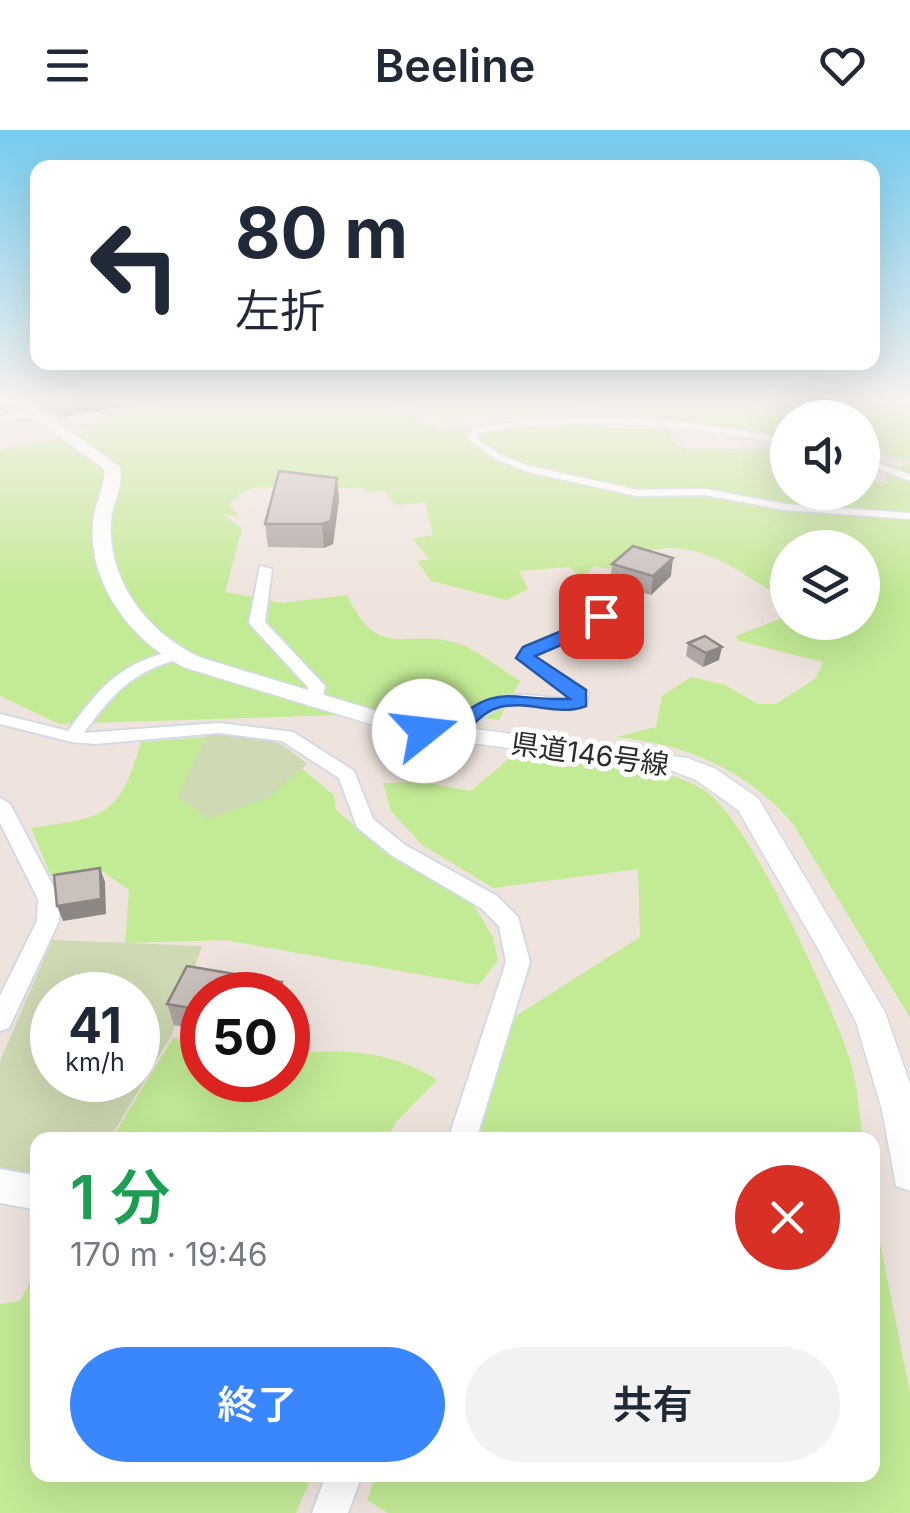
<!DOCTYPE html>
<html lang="ja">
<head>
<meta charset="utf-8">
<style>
	:root { --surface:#fff; --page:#f2f2f3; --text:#1f2937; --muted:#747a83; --accent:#3a86ff }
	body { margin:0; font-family:Inter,"Noto Sans JP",sans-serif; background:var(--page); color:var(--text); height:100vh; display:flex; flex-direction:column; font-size:38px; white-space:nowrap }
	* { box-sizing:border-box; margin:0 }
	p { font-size:32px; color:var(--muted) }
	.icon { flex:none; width:55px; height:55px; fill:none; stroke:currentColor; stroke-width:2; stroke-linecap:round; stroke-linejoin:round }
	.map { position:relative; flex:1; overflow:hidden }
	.side { position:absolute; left:30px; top:1002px; width:850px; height:350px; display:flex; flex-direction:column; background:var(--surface); border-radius:20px; box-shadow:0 10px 40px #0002 }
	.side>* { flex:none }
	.guide { position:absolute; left:30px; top:30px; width:850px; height:210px; border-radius:20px; box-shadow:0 10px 40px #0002; background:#fff; color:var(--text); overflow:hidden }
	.fabs { position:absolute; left:770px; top:270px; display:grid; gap:20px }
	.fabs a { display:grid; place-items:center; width:110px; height:110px; border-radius:50%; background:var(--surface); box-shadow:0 10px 40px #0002; font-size:50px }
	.speed { position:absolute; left:30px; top:842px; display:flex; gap:20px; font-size:50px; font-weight:700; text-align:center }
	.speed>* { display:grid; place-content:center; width:130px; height:130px; border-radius:50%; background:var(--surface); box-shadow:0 10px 40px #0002; line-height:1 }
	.speed small { font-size:25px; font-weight:400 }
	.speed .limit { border:15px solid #d22; background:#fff; color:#111 }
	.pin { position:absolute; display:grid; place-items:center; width:85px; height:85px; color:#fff; margin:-42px; border-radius:20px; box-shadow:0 5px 15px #0006 }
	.me { position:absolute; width:110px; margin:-55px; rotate:74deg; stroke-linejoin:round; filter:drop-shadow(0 0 8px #0008) }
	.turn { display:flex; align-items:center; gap:35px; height:210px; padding:0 40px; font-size:45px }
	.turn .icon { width:130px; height:130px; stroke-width:2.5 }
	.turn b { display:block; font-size:70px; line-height:85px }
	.round { display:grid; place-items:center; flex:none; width:105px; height:105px; border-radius:52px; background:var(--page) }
	.head { display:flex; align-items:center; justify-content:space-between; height:170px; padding:0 40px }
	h1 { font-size:60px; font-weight:600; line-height:75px; color:#1e9e55 }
	.primary-button { display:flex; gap:20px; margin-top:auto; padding:20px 40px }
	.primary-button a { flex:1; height:115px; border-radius:60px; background:var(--accent); color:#fff; font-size:40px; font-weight:600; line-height:115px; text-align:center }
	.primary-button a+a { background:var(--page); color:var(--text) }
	header { display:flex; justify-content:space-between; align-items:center; height:130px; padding:0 40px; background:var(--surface); font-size:45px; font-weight:600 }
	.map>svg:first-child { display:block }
</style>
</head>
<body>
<header><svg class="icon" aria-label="menu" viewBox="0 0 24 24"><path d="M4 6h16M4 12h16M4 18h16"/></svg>Beeline<svg class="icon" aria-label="heart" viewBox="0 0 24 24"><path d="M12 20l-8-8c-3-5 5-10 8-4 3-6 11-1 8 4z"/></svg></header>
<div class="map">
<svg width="910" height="1383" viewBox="0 0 910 1383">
	<rect width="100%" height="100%" fill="#efe4dd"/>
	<path fill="#c3ea95" d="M191,272h196l50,28 121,-6 111,7 7,13 11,6 79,-1 21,8 1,35h74l1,-10 25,1 -9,-21 20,5 11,-4v555l-117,-194c-47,-55 -107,-80 -177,-87l40,-10 6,-31 29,-19 34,8 33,19h18l40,-26 7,-16 -84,-21 -3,-5 51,-20 1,6h74v-74h-74l-1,54c-61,-40 -107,-79 -178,-33l-15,-3 -11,12 -14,-11 -50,4 9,18 -22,11 -75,-19 -14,-20 12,-2 -16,-20 20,-4 -8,-33 -29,3 -13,-15 -13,3 -8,-5c-21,-1 -42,2 -63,2 -28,0 -51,-13 -70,16l11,11 -17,-3 19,15 -17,63 57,11 65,-8c33,70 61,31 112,49 21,7 42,26 61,37l-21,39 -66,-8 -374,12 -59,-28v-246l91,-17 -10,-8 17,-2 4,-7z
		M398,272h512v59l-47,-12 -1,-31h-74l-1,20 -196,-31 -147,11z
		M206,607l95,31 33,27 2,15 47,40 89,52 21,35 5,23 -19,25 -254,-45 -100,3 4,-53 -30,-21 -48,7 -20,-48c73,-11 88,-9 110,-86z
		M513,625c62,6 130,4 186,32 48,23 132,216 150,270 9,26 10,56 14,83h-386l34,-121 129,-82 -2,-68 -145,19 -72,-44 -30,-33 -8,-28 39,-1 49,9z
		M173,908l29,4v38h86v-26c53,-6 102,-4 149,26l-41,42 -10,18h-275z
		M873,1077l37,186v120h-522l-21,-13 9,-25h496z
		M37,1140l1,205h274l-16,38h-296v-209l20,-3z"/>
	<path fill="#cedab3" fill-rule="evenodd" d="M208,604c48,0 62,-3 99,30l-39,34 -59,21 -32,-23z
		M52,810l150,6 -30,88 -63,106h-71l-1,46 -37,-6v-119zM52,865h86v85h-86z"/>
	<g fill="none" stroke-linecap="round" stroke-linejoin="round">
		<defs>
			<path id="service" d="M788,312c-105,-21 -205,-29 -311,-12l-6,8 27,19 31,12 108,24 68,-1 80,15 125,9
				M862,330l48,18"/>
			<path id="minor" d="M35,281l4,1v4l-39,6v-6z
				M260,436l12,3 -7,53 60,64 -4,20h-12l-1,-19 -59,-64z
				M600,474l8,5 -9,18 -65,30 52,33 3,4 -4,12c-29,8 -60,-9 -88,3 -19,8 -36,34 -55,31l-3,-4c21,-24 51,-42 84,-41 16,0 32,4 48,4v-3l-54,-38 7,-11 63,-26 8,-15z
				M177,520l6,2v6c-51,13 -69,34 -99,75l135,-10 74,9 61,39 19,48 32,26 92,51 21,21 12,45 -54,178h-28l58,-178 -7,-36 -18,-18 -90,-53 -34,-28 -18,-49 -57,-37 -63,-8 -124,11 -23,-2 -72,-18v-10l68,17c34,-46 52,-68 109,-81z
				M0,668l10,6 50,95 -1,22 -50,107 -9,3v-35l37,-75 1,-22 -38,-76z
				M326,1345h36l-14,38h-36z"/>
			<path id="tertiary" d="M0,1039l38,7v34l-38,-7z"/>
			<path id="secondary" d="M11,272h17l92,65c4,20 -8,35 -9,54 -4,61 39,114 91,137l201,61 284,39 27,10 44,30 127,214 25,72v107l-14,-5 -14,-76 -26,-88 -40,-77 -78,-135 -42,-30 -23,-9 -273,-38 -214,-65c-53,-25 -98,-83 -93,-145 1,-19 13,-35 11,-54z"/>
		</defs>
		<use href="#service" stroke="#d2dae6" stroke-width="9"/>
		<use href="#minor" stroke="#d2dae6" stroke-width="4"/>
		<use href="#tertiary" stroke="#d2dae6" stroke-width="4"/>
		<use href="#secondary" stroke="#d2dae6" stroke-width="3"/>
		<use href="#service" stroke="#fff" stroke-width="6"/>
		<use href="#minor" fill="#fff" fill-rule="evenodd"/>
		<use href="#tertiary" fill="#fff" fill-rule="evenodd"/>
		<use href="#secondary" fill="#fff" fill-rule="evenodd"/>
	</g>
	<path fill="#aea6a3" d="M36,272h101l1,1 -78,15z
		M337,348l2,22 -6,44 -9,4 -56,-1 -3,-23z
		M612,434l59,12 -20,19 -41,-12z
		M688,513l31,17 -16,7 -17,-11z
		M187,836l95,16 2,13h-82v36l-28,-6 -7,-21z"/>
	<path fill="#8d8784" d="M56,272h81l1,1 -78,15z
		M337,348l2,22 -6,44 -9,4 -2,-24z
		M673,428l-2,18 -20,19 2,-19z
		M722,517l-3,13 -16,7 3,-14z
		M100,738l5,14 1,32 -43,7 -6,-15z
		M282,852l2,13h-7z"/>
	<path fill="#cac1bd" stroke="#8d8784" stroke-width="2.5" d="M279,341l58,7 -6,43 -9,3h-57z
		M633,416l40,12 -20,18 -41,-12z
		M705,506l17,11 -16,6 -18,-10z
		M100,738l1,31 -44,7 -3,-31z
		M187,836l95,16 -5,13h-75v15l-35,-6z"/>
	<linearGradient id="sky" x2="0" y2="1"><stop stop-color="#75ccef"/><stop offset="0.58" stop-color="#f8f3f0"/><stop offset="1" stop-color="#f8f3f0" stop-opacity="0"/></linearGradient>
	<rect width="910" height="466" fill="url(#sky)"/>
	<path fill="#3a86ff" stroke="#2657a6" stroke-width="2.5" d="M595,482l14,4 -8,12 -66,28 51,34v16c-28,11 -57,-6 -86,1 -22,5 -32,29 -52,35l-34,-11 10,-6 20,4c55,-49 62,-28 126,-30l-54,-41 7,-11 65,-27z"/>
	<g text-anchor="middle" stroke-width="10" stroke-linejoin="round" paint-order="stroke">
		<g font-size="28" fill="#2c2c2c" stroke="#fff">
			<text transform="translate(590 624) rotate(8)" y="10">県道146号線</text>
		</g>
	</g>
</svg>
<div class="fabs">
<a><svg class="icon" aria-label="sound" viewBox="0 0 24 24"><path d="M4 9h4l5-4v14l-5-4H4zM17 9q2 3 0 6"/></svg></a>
<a><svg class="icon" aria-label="layers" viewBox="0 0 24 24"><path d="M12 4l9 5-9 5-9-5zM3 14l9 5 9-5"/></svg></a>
</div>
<div class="speed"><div>41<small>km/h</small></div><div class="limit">50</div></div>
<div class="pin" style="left:601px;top:486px;background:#d93025"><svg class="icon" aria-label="arrive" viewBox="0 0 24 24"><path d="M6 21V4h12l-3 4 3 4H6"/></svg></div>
<svg class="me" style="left:424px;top:601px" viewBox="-20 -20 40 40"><circle r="19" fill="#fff"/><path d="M0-13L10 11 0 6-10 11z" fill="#3a86ff"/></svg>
<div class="guide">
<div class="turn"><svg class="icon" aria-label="left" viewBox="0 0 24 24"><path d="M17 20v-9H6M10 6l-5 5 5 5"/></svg><div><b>80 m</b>左折</div></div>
</div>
<section class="side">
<div class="head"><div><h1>1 分</h1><p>170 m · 19:46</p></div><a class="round" style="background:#d93025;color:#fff"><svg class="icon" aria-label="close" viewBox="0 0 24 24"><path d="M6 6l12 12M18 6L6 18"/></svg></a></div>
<div class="primary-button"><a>終了</a><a>共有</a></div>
</section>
</div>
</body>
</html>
